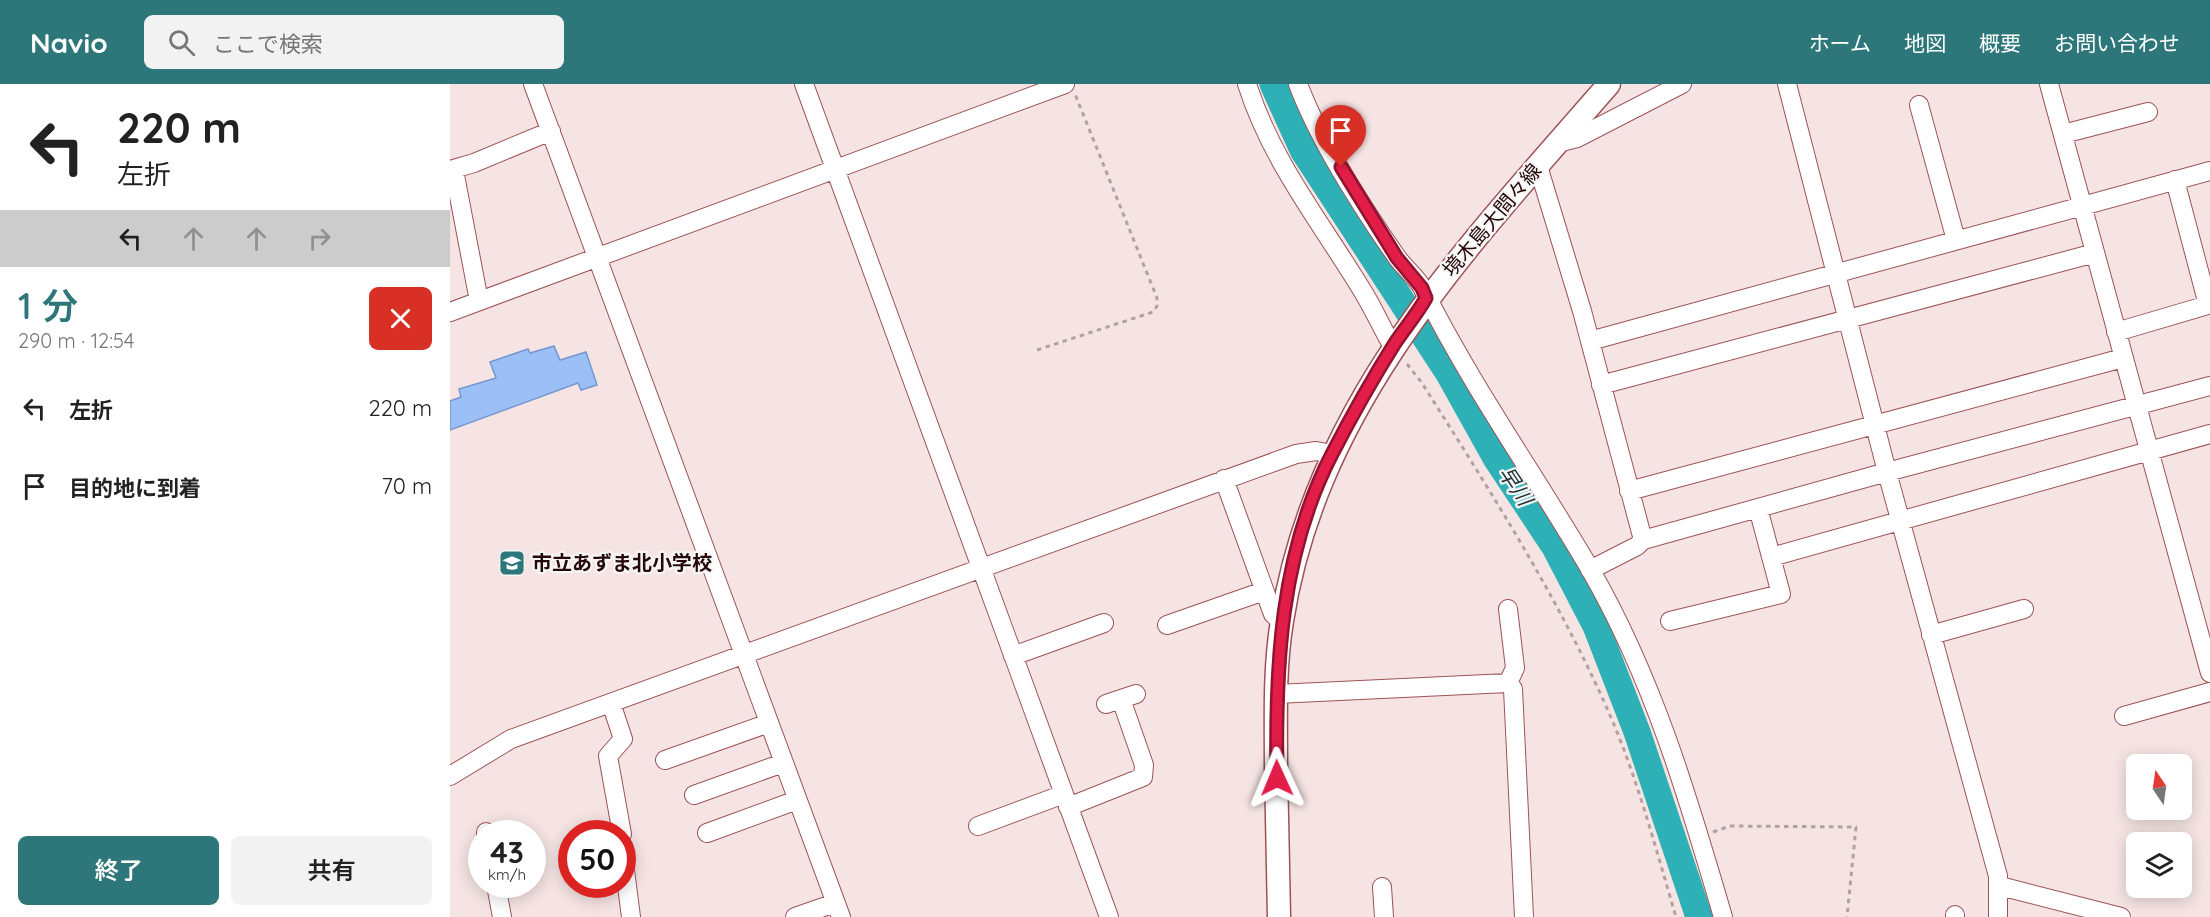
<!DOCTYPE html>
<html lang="ja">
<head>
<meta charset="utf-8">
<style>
	:root { --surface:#fff; --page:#f2f2f2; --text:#222; --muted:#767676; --accent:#2d777a }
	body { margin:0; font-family:Quicksand,"Noto Sans JP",sans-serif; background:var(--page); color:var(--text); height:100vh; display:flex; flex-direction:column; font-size:22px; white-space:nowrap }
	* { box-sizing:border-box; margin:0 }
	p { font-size:20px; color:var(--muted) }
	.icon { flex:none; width:33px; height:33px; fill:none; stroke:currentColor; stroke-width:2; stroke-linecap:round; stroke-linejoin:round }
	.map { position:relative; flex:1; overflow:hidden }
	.sheet { display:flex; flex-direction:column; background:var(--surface); width:450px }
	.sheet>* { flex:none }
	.guide { background:#fff; color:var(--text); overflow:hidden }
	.needle { width:39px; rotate:347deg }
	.tools { position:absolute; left:1676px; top:670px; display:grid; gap:12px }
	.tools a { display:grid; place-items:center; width:66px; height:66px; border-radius:9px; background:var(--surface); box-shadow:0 3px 15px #0003; font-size:30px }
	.speed { position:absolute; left:18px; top:736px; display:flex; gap:12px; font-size:30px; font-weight:700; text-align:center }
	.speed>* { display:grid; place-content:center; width:78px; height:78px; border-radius:50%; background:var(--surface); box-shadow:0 3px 15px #0003; line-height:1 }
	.speed small { font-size:15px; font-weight:400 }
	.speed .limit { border:9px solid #d22; background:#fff; color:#111 }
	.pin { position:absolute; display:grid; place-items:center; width:51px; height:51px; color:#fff; margin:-62px -26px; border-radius:50% 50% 50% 0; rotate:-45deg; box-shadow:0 0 6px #0007 }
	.pin .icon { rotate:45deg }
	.me { position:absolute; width:66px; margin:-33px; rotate:359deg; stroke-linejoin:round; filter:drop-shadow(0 0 4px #0008) }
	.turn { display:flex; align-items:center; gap:21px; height:126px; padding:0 18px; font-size:27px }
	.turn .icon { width:78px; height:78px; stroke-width:2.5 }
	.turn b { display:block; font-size:42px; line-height:51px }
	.lanes { display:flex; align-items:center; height:57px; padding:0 18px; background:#0003; justify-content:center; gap:30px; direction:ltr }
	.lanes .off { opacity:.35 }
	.round { display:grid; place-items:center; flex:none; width:63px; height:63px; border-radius:9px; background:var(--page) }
	.summary { display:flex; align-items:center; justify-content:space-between; height:102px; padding:0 18px }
	h1 { font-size:36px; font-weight:600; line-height:45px; color:var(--accent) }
	.button { display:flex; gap:12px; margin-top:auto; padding:12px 18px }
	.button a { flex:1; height:69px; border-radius:9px; background:var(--accent); color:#fff; font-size:24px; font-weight:600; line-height:69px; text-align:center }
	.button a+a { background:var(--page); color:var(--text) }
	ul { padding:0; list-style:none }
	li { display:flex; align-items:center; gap:18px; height:78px; padding:0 18px }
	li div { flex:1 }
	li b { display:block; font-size:22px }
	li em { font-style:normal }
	header { display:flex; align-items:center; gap:36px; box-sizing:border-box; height:84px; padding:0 30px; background:var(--accent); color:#fff }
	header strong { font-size:28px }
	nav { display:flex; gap:33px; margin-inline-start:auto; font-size:21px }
	.search { width:420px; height:54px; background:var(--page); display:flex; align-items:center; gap:15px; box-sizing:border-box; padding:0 21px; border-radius:9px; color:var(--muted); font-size:22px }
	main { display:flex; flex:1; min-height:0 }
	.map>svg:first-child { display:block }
</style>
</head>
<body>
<header>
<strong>Navio</strong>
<div class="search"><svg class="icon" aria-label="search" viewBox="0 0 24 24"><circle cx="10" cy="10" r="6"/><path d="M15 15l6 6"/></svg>ここで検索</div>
<nav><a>ホーム</a><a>地図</a><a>概要</a><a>お問い合わせ</a></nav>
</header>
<main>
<section class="sheet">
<div class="guide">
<div class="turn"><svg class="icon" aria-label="left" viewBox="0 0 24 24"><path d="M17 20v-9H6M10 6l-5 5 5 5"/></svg><div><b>220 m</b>左折</div></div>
<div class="lanes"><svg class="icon" aria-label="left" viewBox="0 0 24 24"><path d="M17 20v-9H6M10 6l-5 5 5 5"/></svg><svg class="icon off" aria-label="ahead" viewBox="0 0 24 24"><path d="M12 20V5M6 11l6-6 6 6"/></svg><svg class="icon off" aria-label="ahead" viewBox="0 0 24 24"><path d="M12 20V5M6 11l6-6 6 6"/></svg><svg class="icon off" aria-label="right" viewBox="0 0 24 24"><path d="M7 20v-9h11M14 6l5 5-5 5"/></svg></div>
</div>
<div class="summary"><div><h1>1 分</h1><p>290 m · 12:54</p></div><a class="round" style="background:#d93025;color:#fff"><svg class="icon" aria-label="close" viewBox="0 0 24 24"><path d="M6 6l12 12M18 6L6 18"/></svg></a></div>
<ul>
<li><svg class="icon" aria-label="left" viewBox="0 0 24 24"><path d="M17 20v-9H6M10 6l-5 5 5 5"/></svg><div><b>左折</b></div><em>220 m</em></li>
<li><svg class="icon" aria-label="arrive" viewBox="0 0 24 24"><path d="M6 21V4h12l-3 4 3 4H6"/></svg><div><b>目的地に到着</b></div><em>70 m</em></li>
</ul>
<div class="button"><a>終了</a><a>共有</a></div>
</section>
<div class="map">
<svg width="1760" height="833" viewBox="0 0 1760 833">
	<rect width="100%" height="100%" fill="#f6e4e4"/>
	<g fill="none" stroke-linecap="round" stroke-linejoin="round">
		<path stroke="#2db1b7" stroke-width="27" d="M823,0l30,66 145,222 48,86 59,89 41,79 41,106 62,185"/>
	</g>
	<path fill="#9cbff6" stroke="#7297d2" stroke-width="1.5" d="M104,262l6,14 26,-8 11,33 -16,5 -3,-7 -128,47v-29l11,-4 -2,-8 37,-11 -6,-16 38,-13 2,4z"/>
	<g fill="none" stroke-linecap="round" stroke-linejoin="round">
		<defs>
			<path id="minor" d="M83,0l308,833
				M354,0l305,833
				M797,0c25,79 76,141 118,211 10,17 18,35 28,52
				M848,0c21,56 64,123 98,172 8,12 21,21 27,33 49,98 112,186 167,280 63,109 98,228 133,348
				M1599,0l161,589
				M1469,21l37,135
				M1613,50l85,-22
				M1108,59l19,-5 105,-54
				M1088,82l44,145 61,229 -6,6 -47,24
				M0,86l24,-7 77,-32
				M4,86l25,131
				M0,228l615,-228
				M1666,248l92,-27 -33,-125
				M1140,257l620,-170
				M1151,301l494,-132
				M774,395l49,135 9,8
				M1179,407l494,-133
				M1193,456l244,-68 -100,-388
				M1321,473l439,-123
				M1220,537l111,-27 -23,-86
				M717,541l97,-34
				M1481,551l93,-26
				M563,572l91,-33
				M1058,599l7,-15 -7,-59
				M826,610l232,-11 5,6 11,228
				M161,619l12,36 -15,17 14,78
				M656,620l30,-10
				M1674,632l86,-24
				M215,676l104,-37
				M0,692l61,-37 785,-285 20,-3 16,3
				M244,711l89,-32
				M618,723l75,-30 1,-12 -23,-66
				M528,742l86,-32
				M36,748v2
				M257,749l90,-33
				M172,763l9,70
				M46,801l6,32
				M1550,802l121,31
				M932,803l2,30
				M345,833l40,-14
				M1505,833v-2
				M1548,833v-41l-111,-404 323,-86"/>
			<path id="major" d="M829,833c-1,-50 -2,-100 -3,-150 0,-49 -2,-98 6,-146 34,-219 187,-376 327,-537"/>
		</defs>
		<use href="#minor" stroke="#9d5355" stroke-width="20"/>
		<use href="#major" stroke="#9d5355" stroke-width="25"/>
		<path stroke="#b5a0a0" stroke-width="3" stroke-dasharray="4.5 4.5" stroke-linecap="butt" d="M587,266l116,-38 4,-6v-8l-82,-204
			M957,280l15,19c70,111 142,223 193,344 25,61 42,126 61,190
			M1263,748l17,-6 126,1 -9,90"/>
		<use href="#minor" stroke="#fff" stroke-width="18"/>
		<use href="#major" stroke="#fff" stroke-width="22"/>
	</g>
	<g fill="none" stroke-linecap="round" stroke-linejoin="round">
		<defs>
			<path id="route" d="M827,694c-2,-110 3,-224 55,-324 19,-37 41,-76 63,-111 10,-15 22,-29 31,-45l-4,-10 -25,-30 -56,-91"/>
		</defs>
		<use href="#route" stroke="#92132f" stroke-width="15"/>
		<use href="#route" stroke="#e11d48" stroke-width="10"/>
	</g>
	<defs>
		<symbol id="school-square" viewBox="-11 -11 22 22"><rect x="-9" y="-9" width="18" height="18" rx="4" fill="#2d777a" stroke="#f6f6f6"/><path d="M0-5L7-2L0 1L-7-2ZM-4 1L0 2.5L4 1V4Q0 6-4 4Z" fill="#fff"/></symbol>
	</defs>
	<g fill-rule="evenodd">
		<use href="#school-square" x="47" y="464" width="30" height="30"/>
	</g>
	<g text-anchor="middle" stroke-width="4.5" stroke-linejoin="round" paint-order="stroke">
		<g font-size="20" fill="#26090b" stroke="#f6f6f6">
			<text transform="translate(1042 136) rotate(-50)" y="7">境木島大間々線</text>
		</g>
		<g font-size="20" font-weight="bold" fill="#26090b" stroke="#f6f6f6" text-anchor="start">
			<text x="82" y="486">市立あずま北小学校</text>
		</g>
		<g font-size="21" font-style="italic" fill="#1c3233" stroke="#f6f6f6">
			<text transform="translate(1065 402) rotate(56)" y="7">早川</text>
		</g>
	</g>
</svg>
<div class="tools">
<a><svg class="needle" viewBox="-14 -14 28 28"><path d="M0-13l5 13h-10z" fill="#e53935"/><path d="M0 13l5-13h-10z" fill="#767676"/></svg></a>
<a><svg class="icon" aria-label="layers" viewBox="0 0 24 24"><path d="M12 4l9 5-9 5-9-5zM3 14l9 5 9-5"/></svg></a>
</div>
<div class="speed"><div>43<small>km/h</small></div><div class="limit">50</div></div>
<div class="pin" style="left:891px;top:83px;background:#d93025"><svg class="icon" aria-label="arrive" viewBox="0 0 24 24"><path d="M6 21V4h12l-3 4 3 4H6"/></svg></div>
<svg class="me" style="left:827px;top:694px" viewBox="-20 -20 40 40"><path d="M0-17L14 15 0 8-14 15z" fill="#e11d48" stroke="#fff" stroke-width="4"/></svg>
</div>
</main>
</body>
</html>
